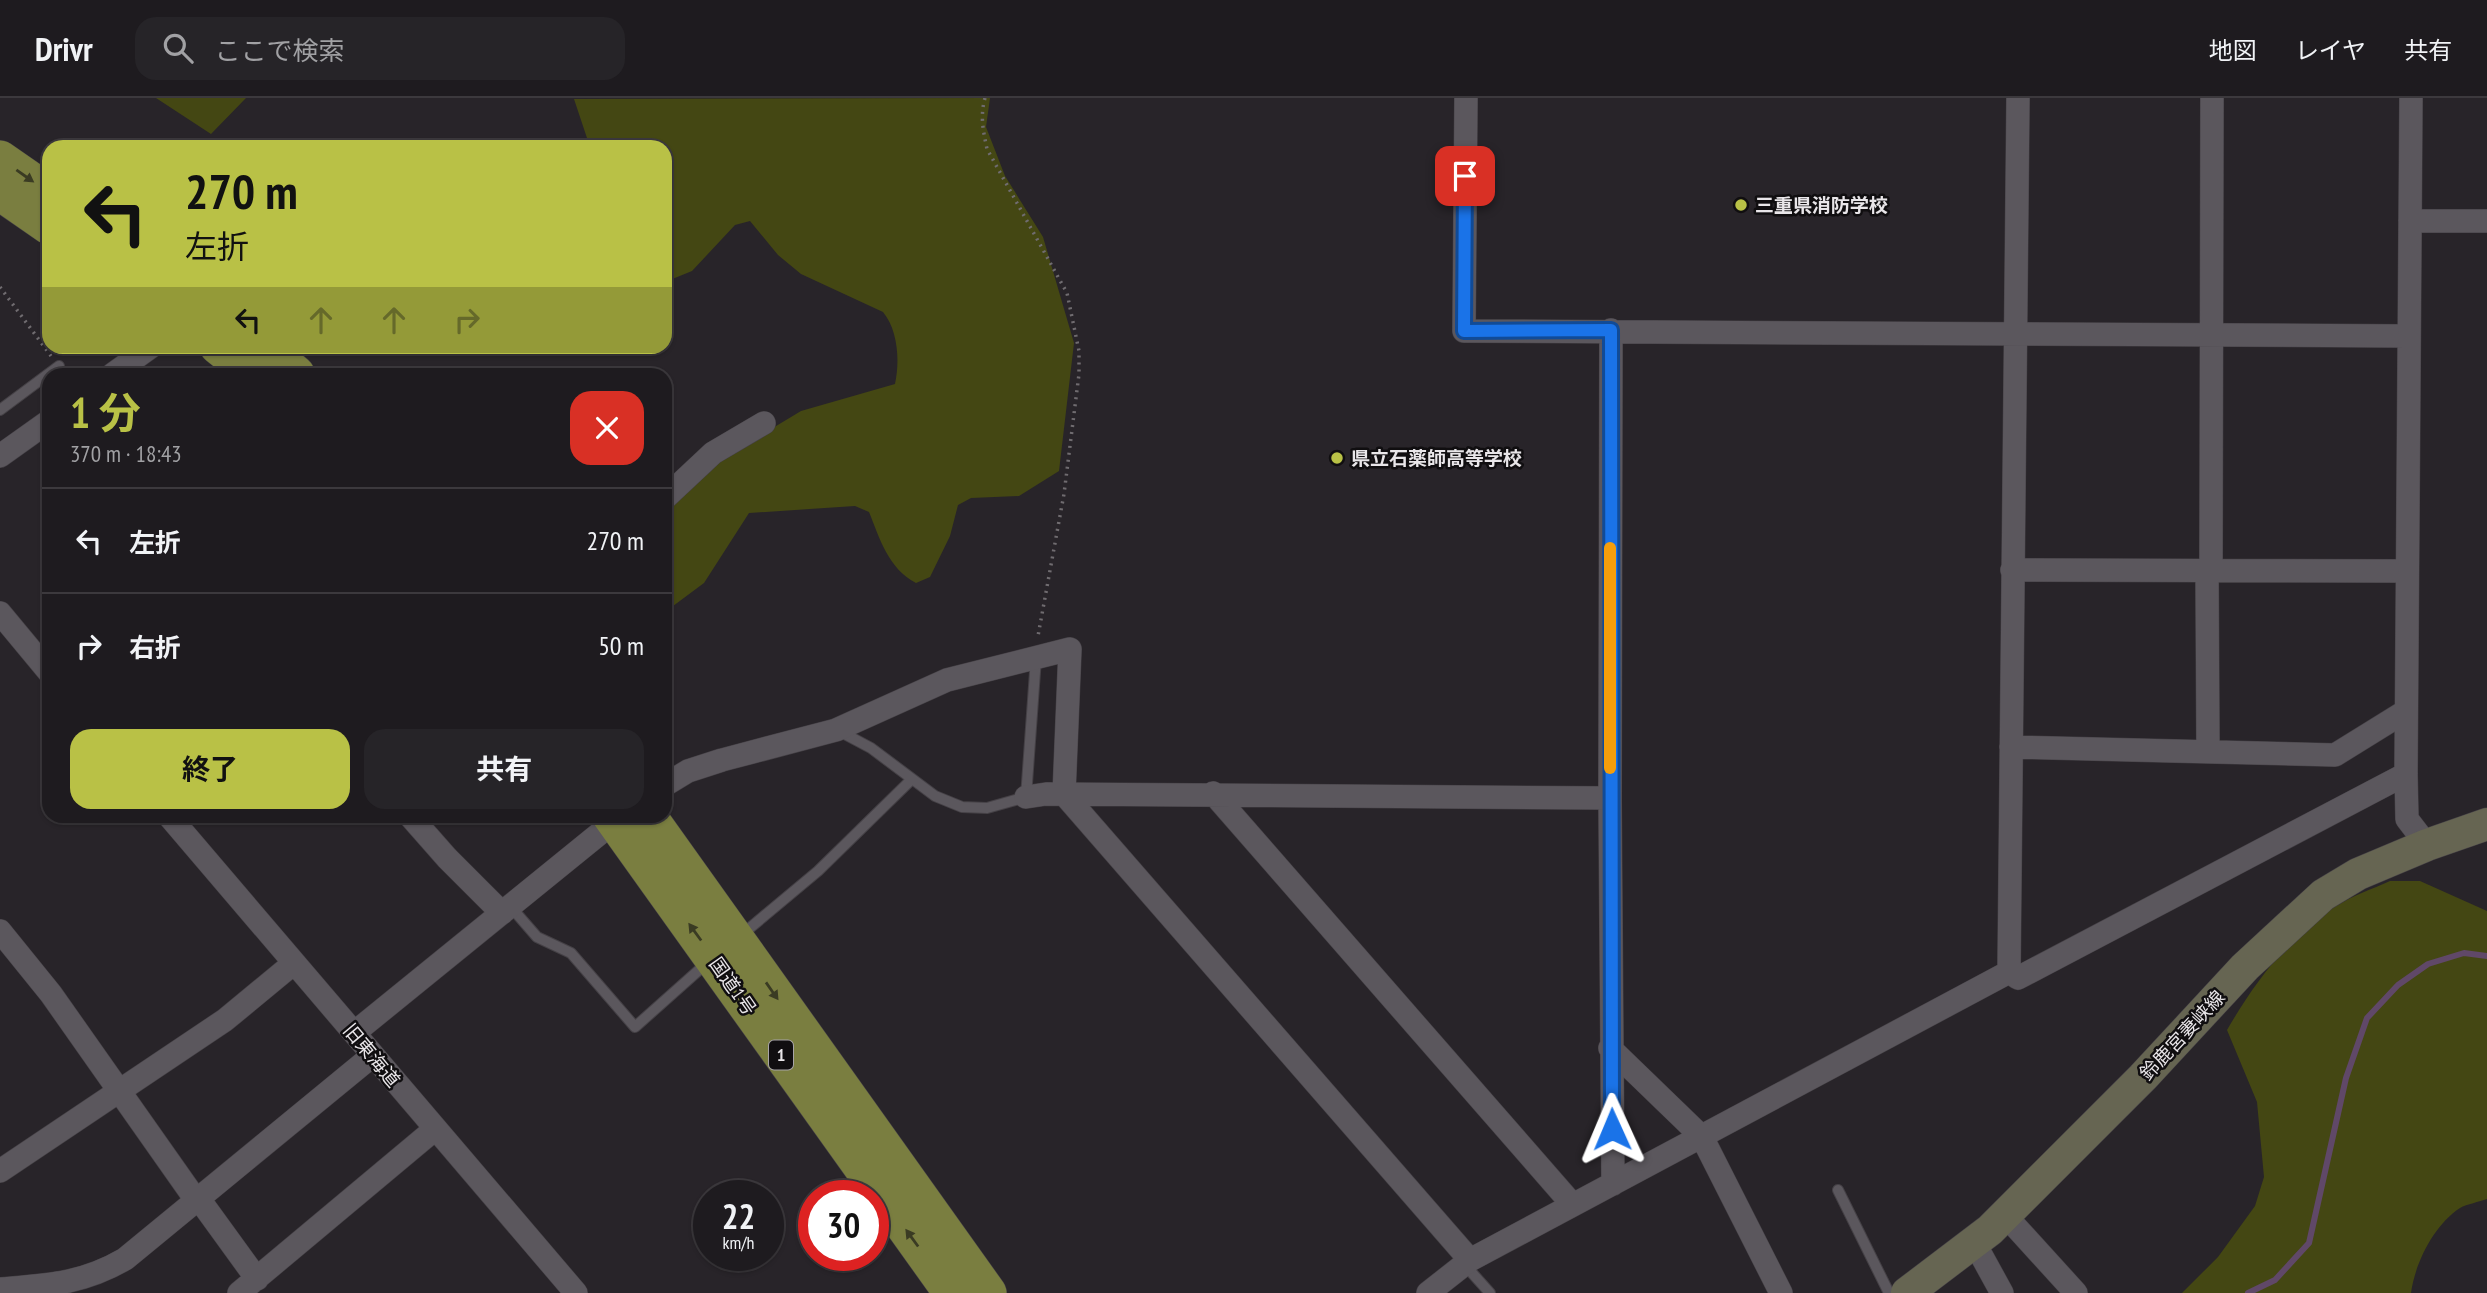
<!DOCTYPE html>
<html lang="ja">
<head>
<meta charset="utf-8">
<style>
	:root { --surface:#1e1b1f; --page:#262428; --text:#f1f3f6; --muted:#a1a1a4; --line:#3c393d; --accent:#b9c146 }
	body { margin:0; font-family:"PT Sans Narrow","Noto Sans JP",sans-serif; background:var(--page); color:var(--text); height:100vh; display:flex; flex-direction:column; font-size:26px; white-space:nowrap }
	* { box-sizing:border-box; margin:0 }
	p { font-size:23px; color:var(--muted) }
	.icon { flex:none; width:38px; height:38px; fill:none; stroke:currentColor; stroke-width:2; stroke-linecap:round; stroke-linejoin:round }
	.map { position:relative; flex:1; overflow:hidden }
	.side { position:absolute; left:42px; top:270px; width:630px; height:455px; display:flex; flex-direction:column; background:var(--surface); border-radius:21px; box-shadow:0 2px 5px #0004,0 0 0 2px var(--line) }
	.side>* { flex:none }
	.banner { position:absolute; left:42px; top:42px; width:630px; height:214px; border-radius:21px; box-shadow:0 2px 5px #0004,0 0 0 2px var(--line); background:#b9c146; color:#111; overflow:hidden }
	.speed { position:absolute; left:693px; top:1082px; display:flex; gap:14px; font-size:35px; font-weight:700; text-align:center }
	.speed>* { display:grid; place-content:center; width:91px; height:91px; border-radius:50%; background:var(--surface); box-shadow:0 2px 5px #0004,0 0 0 2px var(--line); line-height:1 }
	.speed small { font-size:18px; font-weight:400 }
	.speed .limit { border:10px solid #d22; background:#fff; color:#111 }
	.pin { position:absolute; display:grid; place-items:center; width:60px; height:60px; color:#fff; margin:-30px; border-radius:14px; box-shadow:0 4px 10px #0006 }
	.me { position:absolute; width:77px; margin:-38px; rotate:359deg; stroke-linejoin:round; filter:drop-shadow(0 0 5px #0008) }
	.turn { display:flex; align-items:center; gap:24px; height:147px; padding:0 28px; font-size:32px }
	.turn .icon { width:91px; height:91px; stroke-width:2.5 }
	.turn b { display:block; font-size:49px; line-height:60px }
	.lanes { display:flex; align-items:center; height:66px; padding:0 28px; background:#0003; justify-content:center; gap:35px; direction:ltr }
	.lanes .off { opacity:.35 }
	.round { display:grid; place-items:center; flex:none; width:74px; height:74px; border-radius:21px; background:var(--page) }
	.summary { display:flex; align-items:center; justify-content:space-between; height:119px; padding:0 28px }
	h1 { font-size:42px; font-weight:700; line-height:52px; color:var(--accent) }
	.cta { display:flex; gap:14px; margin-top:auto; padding:14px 28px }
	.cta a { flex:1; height:80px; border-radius:21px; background:var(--accent); color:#111; font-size:28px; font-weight:700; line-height:80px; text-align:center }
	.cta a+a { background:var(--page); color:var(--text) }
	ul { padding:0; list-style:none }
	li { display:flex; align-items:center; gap:21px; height:105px; padding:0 28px; border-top:2px solid var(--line) }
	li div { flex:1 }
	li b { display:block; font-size:26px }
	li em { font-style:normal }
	header { display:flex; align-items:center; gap:42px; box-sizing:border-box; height:98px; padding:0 35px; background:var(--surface); border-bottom:2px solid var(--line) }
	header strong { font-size:33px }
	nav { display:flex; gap:38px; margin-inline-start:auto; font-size:24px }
	.search { width:490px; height:63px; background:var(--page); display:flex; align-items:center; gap:18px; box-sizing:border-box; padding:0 24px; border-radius:21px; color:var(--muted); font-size:26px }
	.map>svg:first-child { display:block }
</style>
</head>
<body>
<header>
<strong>Drivr</strong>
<div class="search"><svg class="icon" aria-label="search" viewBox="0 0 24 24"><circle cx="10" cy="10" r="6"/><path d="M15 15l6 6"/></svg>ここで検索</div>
<nav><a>地図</a><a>レイヤ</a><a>共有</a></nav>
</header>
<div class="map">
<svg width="2487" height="1195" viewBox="0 0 2487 1195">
	<rect width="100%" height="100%" fill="#282429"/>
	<path fill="#444713" d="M156,0h90l-35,36z
		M990,0l-4,29 19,49 38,61 31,106 -15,128 -40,25 -48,2 -13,7 -8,31 -20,41 -14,6c-28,-15 -36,-44 -47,-71l-14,-6 -106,7 -45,70 -39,29v-102l40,-41 96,-58 94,-27c5,-23 3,-54 -12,-72l-82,-38 -23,-19 -28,-34 -15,4 -43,46 -27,11v-135h-75l-16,-48z
		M2390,783h30l67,30v288c-8,3 -20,5 -27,9 -26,17 -45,55 -49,85h-229l36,-36 37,-51 9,-29 -7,-75 -30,-72c26,-45 63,-96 109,-124 16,-10 36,-17 54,-25z"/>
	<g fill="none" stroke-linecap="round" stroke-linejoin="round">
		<path stroke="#604868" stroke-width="6" d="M2248,1195l27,-13 34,-37 37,-165 21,-60 31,-33 30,-21 36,-11 23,3"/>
		<defs>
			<path id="service" d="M0,312l59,-44
				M839,633l32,17 64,48 27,11 25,1 39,-11 10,-139
				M510,808l27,31 34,16 64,74 64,-57
				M745,834l73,-61 93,-91
				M1838,1092l51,103
				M1464,1166l26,29"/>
			<path id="minor" d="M1466,0l-2,233 944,5
				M2411,0l-5,676 1,45 20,26
				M2410,123h77
				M1611,232l-1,468 3,386
				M113,276l39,-28
				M0,358l49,-35
				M665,400l48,-45 51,-30
				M2207,471l1,183
				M2211,471l1,-471
				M2012,472l395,1
				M0,515l49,59
				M2011,649l324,8 71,-44
				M665,687l23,-14 34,-11 114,-30 111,-50 123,-31 -6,145 406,466
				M1213,695l359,411
				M1026,699l20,-3 564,4
				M169,718l407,477
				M410,718l37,42 55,55
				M0,833l51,63 145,206
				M2009,874l9,-874
				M2009,874l9,6 388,-204
				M354,935l261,-212
				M1610,950l92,89 79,156
				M0,1073l225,-151 69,-57
				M199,1101l58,80
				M2005,1117l71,78
				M1974,1144l28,51
				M0,1191c48,-4 82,-5 125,-30l247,-203
				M239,1195l196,-164
				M1428,1195l42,-33 539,-288"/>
			<path id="secondary" d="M1907,1195l83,-63 153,-153 102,-110 78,-72 35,-21 69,-29 60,-21"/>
			<path id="trunk" d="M0,61l49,34
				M0,94l49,34
				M218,248l35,28
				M263,248l33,28
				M611,718l341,477
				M648,718l340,477"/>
		</defs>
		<use href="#service" stroke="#454146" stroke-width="12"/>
		<use href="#minor" stroke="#454146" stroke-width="24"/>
		<use href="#secondary" stroke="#454146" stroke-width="33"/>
		<use href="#trunk" stroke="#454146" stroke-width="38"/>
		<path stroke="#706c70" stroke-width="3.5" stroke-dasharray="2 5" stroke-linecap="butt" d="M985,0c-5,18 -2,32 2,51l80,144 12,58v23l-15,120 -26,142
			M0,189l51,69"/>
		<use href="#service" stroke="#5b575d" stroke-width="10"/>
		<use href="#minor" stroke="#5b575d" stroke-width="23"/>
		<use href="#secondary" stroke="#666552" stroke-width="32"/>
		<use href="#trunk" stroke="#7a7e40" stroke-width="37"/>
	</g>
	<defs><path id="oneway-solid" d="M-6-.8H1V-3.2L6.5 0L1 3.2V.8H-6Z" transform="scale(1.75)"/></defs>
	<g fill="#3a3b23">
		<use href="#oneway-solid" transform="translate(25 78) rotate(35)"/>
		<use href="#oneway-solid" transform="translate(695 834) rotate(-126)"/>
		<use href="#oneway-solid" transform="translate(772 893) rotate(55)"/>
		<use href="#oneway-solid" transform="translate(912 1140) rotate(-126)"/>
	</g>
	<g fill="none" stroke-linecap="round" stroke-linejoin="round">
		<defs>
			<path id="route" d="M1465,78l-1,155 147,-1 1,799"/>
		</defs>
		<use href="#route" stroke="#114b97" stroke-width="18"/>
		<use href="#route" stroke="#1a73e8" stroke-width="12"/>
		<path stroke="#f59e0b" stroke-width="12" d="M1610,670v-220"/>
	</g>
	<g fill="#b9c146" stroke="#100e10" stroke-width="2.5">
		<circle cx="1741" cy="107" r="7"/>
		<circle cx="1337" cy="360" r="7"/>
	</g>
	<g text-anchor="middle" stroke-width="5" stroke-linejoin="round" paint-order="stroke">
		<rect fill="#100e10" stroke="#a8a5a8" stroke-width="2" x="769" y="942.5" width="24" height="29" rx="5"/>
		<g font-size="18" font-weight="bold" fill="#e9e6e9">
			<text x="781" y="963">1</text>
		</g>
		<g font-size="19" font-weight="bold" fill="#e9e6e9" stroke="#100e10" text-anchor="start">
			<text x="1755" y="114">三重県消防学校</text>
			<text x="1351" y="367">県立石薬師高等学校</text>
		</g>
		<g font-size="19" fill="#e9e6e9" stroke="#100e10">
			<text transform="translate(733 888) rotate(55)" y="7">国道1号</text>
			<text transform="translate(2182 937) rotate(-47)" y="7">鈴鹿宮妻峡線</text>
			<text transform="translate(372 957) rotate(50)" y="7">旧東海道</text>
		</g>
	</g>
</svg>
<div class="speed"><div>22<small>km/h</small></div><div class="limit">30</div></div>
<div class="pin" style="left:1465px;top:78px;background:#d93025"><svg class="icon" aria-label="arrive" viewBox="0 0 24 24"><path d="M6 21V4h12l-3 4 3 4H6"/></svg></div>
<svg class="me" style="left:1612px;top:1031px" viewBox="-20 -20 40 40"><path d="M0-17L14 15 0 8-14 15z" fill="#1a73e8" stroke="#fff" stroke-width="4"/></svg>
<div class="banner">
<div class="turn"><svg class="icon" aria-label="left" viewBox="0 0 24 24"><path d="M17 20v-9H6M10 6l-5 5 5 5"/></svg><div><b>270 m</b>左折</div></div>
<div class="lanes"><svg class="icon" aria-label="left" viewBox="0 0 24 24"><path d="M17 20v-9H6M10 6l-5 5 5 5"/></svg><svg class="icon off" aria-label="ahead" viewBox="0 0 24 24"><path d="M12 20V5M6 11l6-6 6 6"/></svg><svg class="icon off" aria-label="ahead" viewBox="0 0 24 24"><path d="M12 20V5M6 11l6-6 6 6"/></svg><svg class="icon off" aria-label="right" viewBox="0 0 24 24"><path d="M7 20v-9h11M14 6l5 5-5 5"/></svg></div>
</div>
<section class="side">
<div class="summary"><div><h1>1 分</h1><p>370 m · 18:43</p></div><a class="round" style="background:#d93025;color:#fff"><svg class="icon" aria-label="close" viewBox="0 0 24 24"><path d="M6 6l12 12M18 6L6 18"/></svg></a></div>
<ul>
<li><svg class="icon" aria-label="left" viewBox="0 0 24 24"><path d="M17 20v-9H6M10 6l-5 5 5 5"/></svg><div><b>左折</b></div><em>270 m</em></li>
<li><svg class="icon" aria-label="right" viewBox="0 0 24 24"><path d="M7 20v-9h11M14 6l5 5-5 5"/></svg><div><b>右折</b></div><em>50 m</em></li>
</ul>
<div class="cta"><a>終了</a><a>共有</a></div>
</section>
</div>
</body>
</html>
